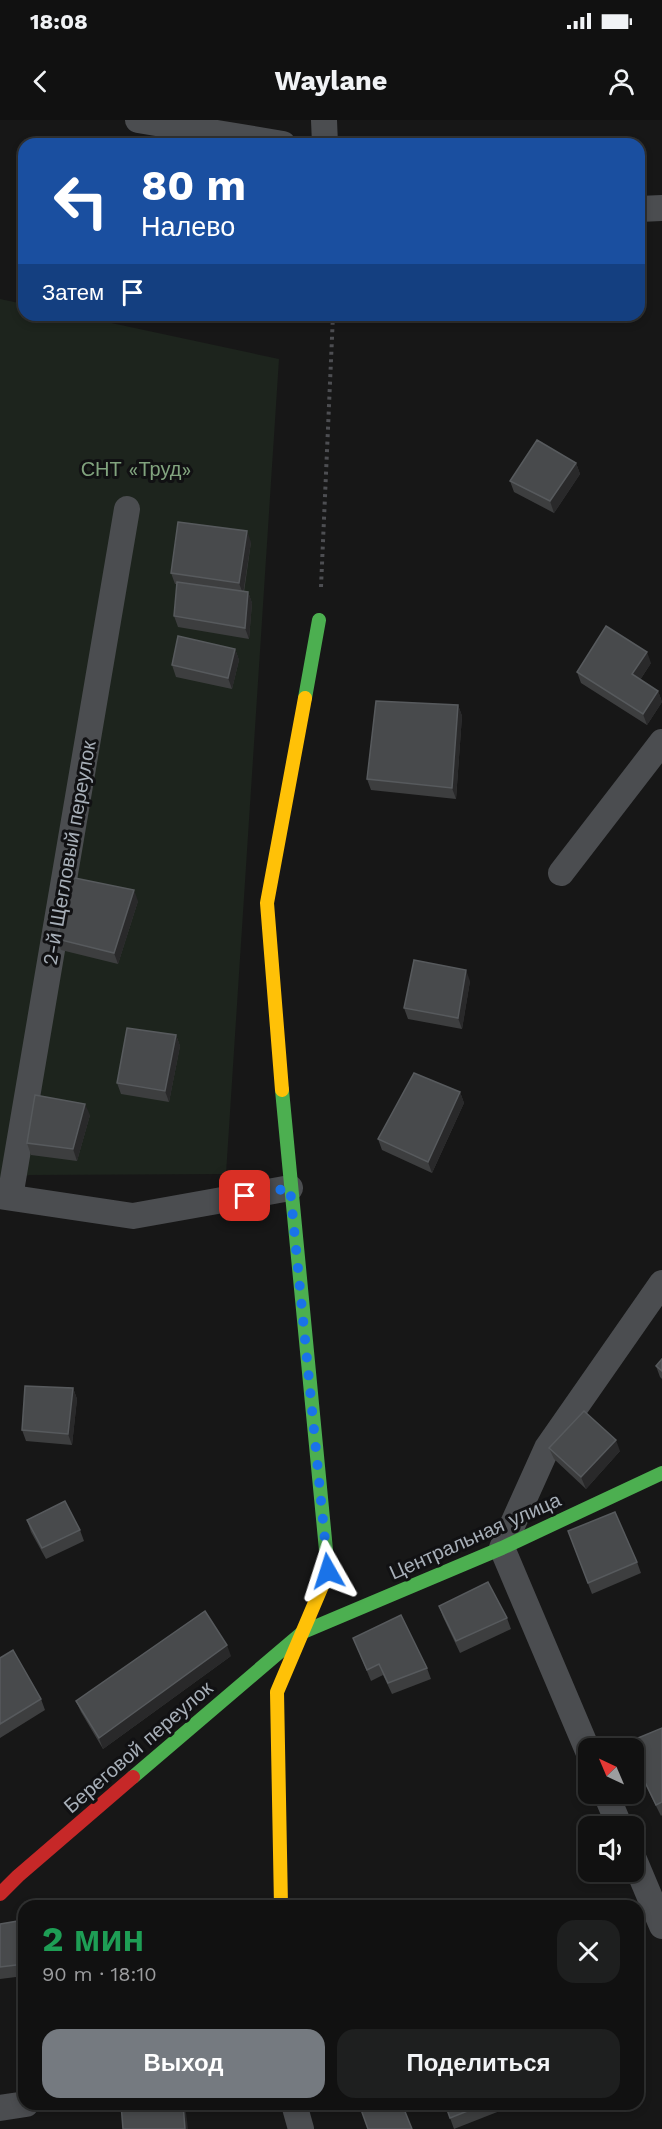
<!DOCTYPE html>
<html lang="ru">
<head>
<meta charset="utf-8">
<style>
	:root { --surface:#111; --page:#1e1f1f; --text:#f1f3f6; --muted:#9c9d9f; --line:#303131; --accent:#757a80 }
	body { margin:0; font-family:"Work Sans",sans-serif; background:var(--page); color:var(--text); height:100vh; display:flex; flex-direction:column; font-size:22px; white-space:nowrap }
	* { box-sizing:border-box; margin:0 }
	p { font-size:20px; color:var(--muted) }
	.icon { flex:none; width:33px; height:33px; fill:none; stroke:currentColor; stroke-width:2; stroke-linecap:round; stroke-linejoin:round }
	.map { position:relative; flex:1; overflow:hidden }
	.drawer { position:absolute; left:18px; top:1780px; width:626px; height:210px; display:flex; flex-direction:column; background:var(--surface); border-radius:18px; box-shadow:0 3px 9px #0003,0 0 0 2px var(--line) }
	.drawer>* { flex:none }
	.hud { position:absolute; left:18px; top:18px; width:627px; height:183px; border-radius:18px; box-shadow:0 3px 9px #0003,0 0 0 2px var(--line); background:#1a4fa0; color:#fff; overflow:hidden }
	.needle { width:39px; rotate:316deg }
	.buttons { position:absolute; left:578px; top:1618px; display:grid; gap:12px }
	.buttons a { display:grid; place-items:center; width:66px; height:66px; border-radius:12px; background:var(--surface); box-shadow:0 3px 9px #0003,0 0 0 2px var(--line); font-size:30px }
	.pin { position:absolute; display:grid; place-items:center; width:51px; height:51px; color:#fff; margin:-26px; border-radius:12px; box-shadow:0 3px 9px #0006 }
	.me { position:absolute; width:66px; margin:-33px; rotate:354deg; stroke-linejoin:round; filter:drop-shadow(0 0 4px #0008) }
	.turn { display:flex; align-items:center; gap:21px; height:126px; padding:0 24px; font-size:27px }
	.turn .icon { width:78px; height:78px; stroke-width:2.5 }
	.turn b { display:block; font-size:42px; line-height:51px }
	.then { display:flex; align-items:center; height:57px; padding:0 24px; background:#0003; gap:12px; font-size:22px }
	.round { display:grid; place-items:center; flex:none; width:63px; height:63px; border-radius:18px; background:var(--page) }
	.head { display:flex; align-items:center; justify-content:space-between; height:102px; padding:0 24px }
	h1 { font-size:36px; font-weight:700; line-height:45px; color:#1e9e55 }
	.primary-button { display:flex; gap:12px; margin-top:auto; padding:12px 24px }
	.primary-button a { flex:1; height:69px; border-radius:18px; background:var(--accent); color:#fff; font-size:24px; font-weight:700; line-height:69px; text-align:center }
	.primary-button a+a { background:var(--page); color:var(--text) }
	.status { display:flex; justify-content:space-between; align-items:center; height:42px; padding:0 30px; background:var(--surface); direction:ltr }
	.status svg { height:16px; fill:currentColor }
	header { display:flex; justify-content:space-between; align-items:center; height:78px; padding:0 24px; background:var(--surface); font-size:27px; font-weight:700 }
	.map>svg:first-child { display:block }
</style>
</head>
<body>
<div class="status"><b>18:08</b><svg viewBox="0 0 49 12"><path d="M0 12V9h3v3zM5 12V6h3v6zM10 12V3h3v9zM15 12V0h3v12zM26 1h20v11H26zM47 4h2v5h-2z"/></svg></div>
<header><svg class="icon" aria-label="back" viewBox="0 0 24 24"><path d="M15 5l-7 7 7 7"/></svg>Waylane<svg class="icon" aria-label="person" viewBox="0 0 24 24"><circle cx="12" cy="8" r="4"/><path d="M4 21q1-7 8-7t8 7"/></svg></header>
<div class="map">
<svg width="662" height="2009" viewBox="0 0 662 2009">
	<rect width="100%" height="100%" fill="#171717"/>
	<path fill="#1d241d" d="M0,179l24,5v11h50l205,44 -53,815 -197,1 -29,10z"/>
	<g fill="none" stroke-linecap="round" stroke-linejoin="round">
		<path stroke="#4d4e52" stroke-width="4" stroke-dasharray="3 4.5" stroke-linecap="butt" d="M321,467l12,-272"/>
		<path stroke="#4b4d50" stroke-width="26" d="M138,0l145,24
			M324,0l1,24
			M639,89l23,-1
			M561,753l101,-131
			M0,1076l133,20 157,-28
			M10,1077l117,-688
			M588,1631l-86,-203 45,-100 115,-165
			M606,1674l14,33
			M633,1737l29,69
			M294,1984l7,25
			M0,1988l26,-4"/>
		<path stroke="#4caf50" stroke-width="14" d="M305,578l14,-78
			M282,970l46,481 -3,8
			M133,1657l170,-145 199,-84 160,-75"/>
		<path stroke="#ffc107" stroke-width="14" d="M282,970l-15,-187 38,-205
			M281,1786l-4,-214 48,-113"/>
		<path stroke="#c62828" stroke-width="14" d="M0,1774l18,-18 115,-99"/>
	</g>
	<path fill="#3d3e3f" d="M576,343l4,11 -26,39 -40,-21 -4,-11z
		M251,422l-7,50h4l4,11 -3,36 -71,-12 -4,-11 3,-32h-2l-4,-11z
		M235,529l4,11 -7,29 -56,-12 -4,-12z
		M651,543l-11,17 18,11 4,11 -15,23 -66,-42 -4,-11z
		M458,585l4,11 -6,83 -85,-9 -4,-11z
		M138,781l-20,63 -57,-14 -4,-11z
		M470,861l-8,48 -54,-10 -4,-11z
		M176,915l4,11 -11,56 -48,-8 -4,-11z
		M460,972l4,11 -32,70 -50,-23 -4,-11z
		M90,995l-13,46 -46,-6 -4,-12z
		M662,1239v20l-2,-2 -4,-11z
		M73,1268l4,11 -5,46 -46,-4 -4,-11z
		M549,1328l71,3 -34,38 -32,-30z
		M27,1400l53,10 4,11 -38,18 -15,-27z
		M568,1411l69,31 4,11 -49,21z
		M439,1486l68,12 4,11 -51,24 -17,-36z
		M353,1518l74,30 4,11 -39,15 -9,-19 -12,6z
		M231,1536l-128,93 -22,-37 -5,-11z
		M0,1538l41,41 4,11 -45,28z
		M662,1608v87l-1,1 -28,-56v-11h-5l-2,-6z
		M24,1800v56l-24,3v-55z
		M445,1984h64l1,3 -56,22z"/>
	<path fill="#29292a" d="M576,343l4,11 -26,39 -4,-12z
		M247,411l4,11 -8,52 -4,-11z
		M248,472l4,11 -3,36 -4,-11z
		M235,529l4,11 -7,29 -4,-11z
		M647,532l4,11 -15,23 -4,-12z
		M658,571l4,11 -15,23 -4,-11z
		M458,585l4,11 -6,83 -4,-11z
		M134,770l4,11 -20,63 -4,-11z
		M466,850l4,11 -8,48 -4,-11z
		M176,915l4,11 -11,56 -4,-11z
		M460,972l4,11 -32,70 -4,-11z
		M85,984l5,11 -13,46 -4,-12z
		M73,1268l4,11 -5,46 -4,-11z
		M616,1320l4,11 -34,38 -5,-12z
		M227,1525l4,11 -128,93 -4,-11z
		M183,1984h2l3,25h-3z"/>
	<path fill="#484a4c" stroke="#575a5d" stroke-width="1.5" d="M537,320l39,23 -26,38 -40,-20z
		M178,402l69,9 -8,52 -68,-10z
		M177,462l71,10 -3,36 -71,-12z
		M606,506l41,26 -15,22 26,17 -15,23 -66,-42z
		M178,516l57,13 -7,29 -56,-13z
		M376,581l82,4 -6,83 -85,-9z
		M70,757l64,13 -20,63 -57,-14z
		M414,840l52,10 -8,48 -54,-10z
		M127,908l49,7 -11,56 -48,-8z
		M414,953l46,19 -32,70 -50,-23z
		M35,975l50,9 -12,45 -46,-6z
		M662,1239v12l-6,-5z
		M25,1266l48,2 -5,46 -46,-4z
		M584,1291l32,29 -35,37 -32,-29z
		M65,1381l15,29 -38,18 -15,-28z
		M615,1392l22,50 -49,21 -20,-52z
		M488,1462l19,36 -51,23 -17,-35z
		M205,1491l22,34 -128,93 -23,-37z
		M401,1495l26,53 -39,15 -9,-19 -12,6 -14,-32z
		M13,1530l28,49 -41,25v-66z
		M662,1608v74l-6,3 -23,-48v-8h-4l-3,-6z
		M24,1800v44l-24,3v-43z
		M121,1984h62l2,25h-62z
		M359,1984h43l10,25h-44z
		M445,1984h40l-35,14z"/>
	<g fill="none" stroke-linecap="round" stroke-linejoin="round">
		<path stroke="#1a73e8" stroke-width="10" stroke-dasharray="0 18" d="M245,1076l45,-8 38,383"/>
	</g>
	<g text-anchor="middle" stroke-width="6" stroke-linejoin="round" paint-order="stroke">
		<g font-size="20" fill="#81a37e" stroke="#111113">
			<text x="136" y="356">СНТ «Труд»</text>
		</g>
		<g font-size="20" fill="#a7afb8" stroke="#111113">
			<text transform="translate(69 733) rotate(-80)" y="7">2-й Щегловый переулок</text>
			<text transform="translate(475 1416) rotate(-24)" y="7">Центральная улица</text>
			<text transform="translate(138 1627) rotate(-41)" y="7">Береговой переулок</text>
		</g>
	</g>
</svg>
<div class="buttons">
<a><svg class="needle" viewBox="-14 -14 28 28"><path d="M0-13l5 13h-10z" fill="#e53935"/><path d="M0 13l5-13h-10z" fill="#9c9d9f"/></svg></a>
<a><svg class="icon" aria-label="sound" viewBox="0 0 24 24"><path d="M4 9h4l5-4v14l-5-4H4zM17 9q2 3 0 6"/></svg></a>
</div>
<div class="pin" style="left:245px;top:1076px;background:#d93025"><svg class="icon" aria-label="arrive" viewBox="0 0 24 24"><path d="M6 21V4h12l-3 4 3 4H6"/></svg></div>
<svg class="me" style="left:328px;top:1451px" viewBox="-20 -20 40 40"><path d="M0-17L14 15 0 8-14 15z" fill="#1a73e8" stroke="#fff" stroke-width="4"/></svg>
<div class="hud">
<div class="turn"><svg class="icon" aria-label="left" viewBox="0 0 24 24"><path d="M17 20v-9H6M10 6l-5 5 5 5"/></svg><div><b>80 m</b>Налево</div></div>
<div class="then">Затем<svg class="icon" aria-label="arrive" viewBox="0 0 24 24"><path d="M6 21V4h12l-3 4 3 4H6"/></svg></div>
</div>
<section class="drawer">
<div class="head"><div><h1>2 мин</h1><p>90 m · 18:10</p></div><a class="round"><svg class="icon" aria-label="close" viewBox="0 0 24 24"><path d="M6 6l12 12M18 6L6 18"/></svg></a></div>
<div class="primary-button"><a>Выход</a><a>Поделиться</a></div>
</section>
</div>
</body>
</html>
